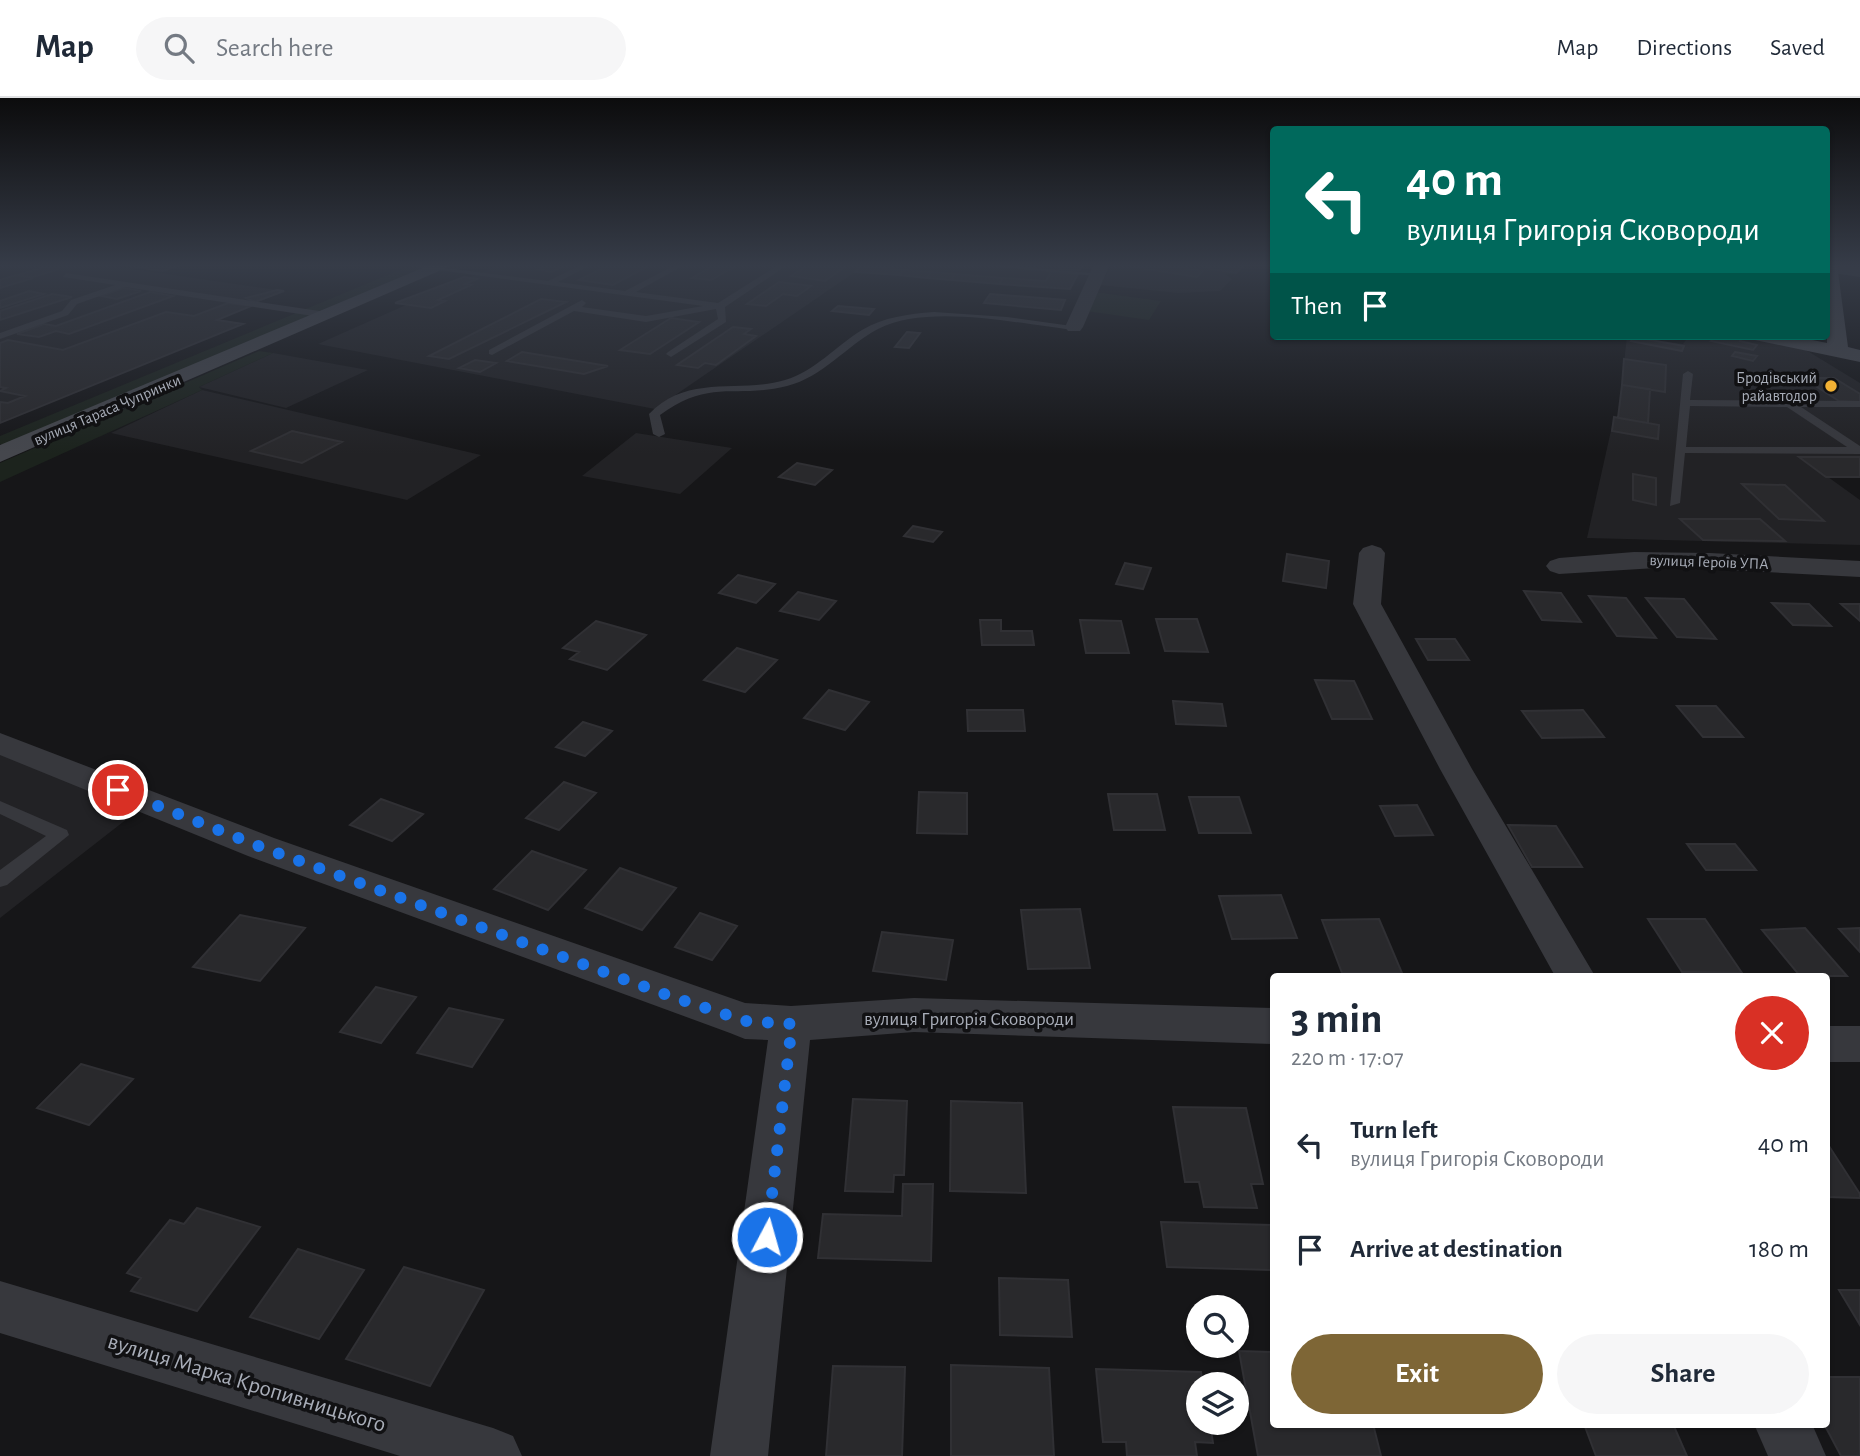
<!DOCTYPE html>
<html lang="en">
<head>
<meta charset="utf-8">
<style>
	:root { --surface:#fff; --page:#f6f6f7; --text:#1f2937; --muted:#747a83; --line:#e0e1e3; --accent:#7e6636 }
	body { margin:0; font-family:"Alegreya Sans",sans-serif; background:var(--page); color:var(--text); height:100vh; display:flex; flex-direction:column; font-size:26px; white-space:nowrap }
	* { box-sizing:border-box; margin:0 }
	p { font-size:23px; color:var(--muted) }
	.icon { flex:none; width:38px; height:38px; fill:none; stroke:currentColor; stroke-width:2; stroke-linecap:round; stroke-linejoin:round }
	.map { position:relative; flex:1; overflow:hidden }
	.panel { position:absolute; left:1270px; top:875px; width:560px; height:455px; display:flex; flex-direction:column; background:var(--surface); border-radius:7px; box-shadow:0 2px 5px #0004 }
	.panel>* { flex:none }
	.banner { position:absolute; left:1270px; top:28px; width:560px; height:214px; border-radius:7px; box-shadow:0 2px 5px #0004; background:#00695c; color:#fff; overflow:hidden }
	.buttons { position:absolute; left:1186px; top:1197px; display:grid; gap:14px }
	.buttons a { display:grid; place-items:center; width:63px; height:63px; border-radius:50%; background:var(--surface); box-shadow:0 2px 5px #0004; font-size:35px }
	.pin { position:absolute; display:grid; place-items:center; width:60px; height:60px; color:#fff; margin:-30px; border:4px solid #fff; border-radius:50%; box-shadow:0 2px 7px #0007 }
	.me { position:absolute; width:77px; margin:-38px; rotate:6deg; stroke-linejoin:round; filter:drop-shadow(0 0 5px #0008) }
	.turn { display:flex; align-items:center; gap:24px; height:147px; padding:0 21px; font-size:32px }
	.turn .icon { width:91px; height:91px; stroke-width:2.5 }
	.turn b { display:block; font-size:49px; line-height:60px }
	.then { display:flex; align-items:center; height:66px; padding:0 21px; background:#0003; gap:14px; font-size:26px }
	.round { display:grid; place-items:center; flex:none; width:74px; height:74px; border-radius:37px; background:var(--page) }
	.headline { display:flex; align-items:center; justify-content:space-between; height:119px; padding:0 21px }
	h1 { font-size:42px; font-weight:600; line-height:52px }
	.action { display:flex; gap:14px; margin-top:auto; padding:14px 21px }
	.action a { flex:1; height:80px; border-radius:42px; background:var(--accent); color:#fff; font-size:28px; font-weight:600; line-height:80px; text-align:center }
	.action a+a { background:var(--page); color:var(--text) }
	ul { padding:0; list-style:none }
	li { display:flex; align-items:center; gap:21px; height:105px; padding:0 21px }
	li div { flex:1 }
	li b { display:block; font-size:26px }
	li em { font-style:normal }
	header { display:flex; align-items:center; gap:42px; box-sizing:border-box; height:98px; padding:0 35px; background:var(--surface); border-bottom:2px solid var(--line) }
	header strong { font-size:33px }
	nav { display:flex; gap:38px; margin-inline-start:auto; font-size:24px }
	.search { width:490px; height:63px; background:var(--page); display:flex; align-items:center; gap:18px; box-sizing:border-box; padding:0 24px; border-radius:38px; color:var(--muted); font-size:26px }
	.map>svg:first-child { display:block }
</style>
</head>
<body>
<header>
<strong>Map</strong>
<div class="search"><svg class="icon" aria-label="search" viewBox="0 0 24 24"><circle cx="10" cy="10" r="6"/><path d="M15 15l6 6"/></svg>Search here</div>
<nav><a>Map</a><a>Directions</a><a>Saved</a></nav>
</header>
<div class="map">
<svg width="1860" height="1358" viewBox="0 0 1860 1358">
	<rect width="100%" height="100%" fill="#161618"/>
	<path fill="#222225" d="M0,166h97l187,27 -65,28 24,5 -243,99z
		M502,166h581l-13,25 -215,-17 -200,137 -337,-65 88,-39 25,3 13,-6 -6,-2 31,-14 -4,-2 10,-4 -7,-2z
		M1113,166h135l-10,9 -13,1 7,5 -12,12 -42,2 -78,-8z
		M1627,238l56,8 6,-8h57l55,11 59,36v94h-32l32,23v45l-273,-7 27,-121h4z
		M273,255l95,17 -82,38 -87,-21z
		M202,292l279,65 -74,45 -296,-67z
		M636,335l96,15 -52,46 -98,-18z
		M0,652l141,58 -141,110z"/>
	<path fill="#1c231d" d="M407,169l17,2 -417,177 -7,-2v-8z
		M1094,194l67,9 -12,19 -63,-9z
		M259,253l14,2 -74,34 3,3 -202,92v-19z"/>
	<path fill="#29292c" stroke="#303034" stroke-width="2" d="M117,166h67l-22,7z
		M550,166h19l-18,8 -14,-3z
		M611,166h41l-39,21 -34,-5z
		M716,166h23l-28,16 -19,-2z
		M810,166h39l-24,17 -34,-5z
		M1061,166h22l-3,6 -21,-1z
		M1137,166h15l51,7 -6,6 -64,-10z
		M1211,166h26l6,1 -7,8 -30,-5z
		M860,168l25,2 19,2 -5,5 -44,-3z
		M44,169l15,2 -26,8 -15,-2z
		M904,172l27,2 -5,6 -27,-3z
		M931,174l24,2 -4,6 -25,-2z
		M1051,174l27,2 -8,15 -71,-5 4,-6 43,3z
		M955,176l48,4 -4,6 -48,-4z
		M16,177l17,3 -33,10v-8z
		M464,179l13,2 -12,5 6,1 -33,15 7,1 -14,7 -36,-5z
		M779,184l32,4 -14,10 -14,-2 -17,12 -19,-2z
		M124,190l17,3 -24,8 -16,-3z
		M277,192l7,1 -29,11 -9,-4z
		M29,193l15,3 -44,14v-7z
		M150,194l23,4 -104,38 -13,-3 -17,6 -22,-3 27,-10 12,2z
		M52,196l20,3 -72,23v-9z
		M990,196l75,6 -4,10 -77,-7z
		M541,201l25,3 -117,57 -20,-3z
		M228,205l23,3 -34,14 26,4 -243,99v-21l8,1 17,-7 -25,-5 6,-3 -6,-1v-44l8,-3 55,10 103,-38 28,4z
		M838,208l36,3 -5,6 -37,-4z
		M671,220l28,4 -49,32 -30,-4z
		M733,229l18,2 -7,5 12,2 -40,29 -11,-2 -7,5 -21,-3z
		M907,234l13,1 -11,15 -14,-1z
		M1716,238l26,2 -2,3 17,4 -4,5 -42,-9z
		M1634,239l50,9 -2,5 -51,-10z
		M522,254l86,14 -24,8 -77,-13z
		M1735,254l22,4 -4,5 -21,-5z
		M1624,261l42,6 -1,27 -43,-7z
		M475,262l21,3 -16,9 -21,-4z
		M1803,280h31l26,16v8l-21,-1z
		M1622,287l28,4 -2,34 -30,-5z
		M1614,319l45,8 -1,14 -46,-8z
		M292,333l50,11 -40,21 -51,-12z
		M1799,359h61v20h-34z
		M797,365l35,7 -17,15 -36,-8z
		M1633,376l23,4v27l-23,-5z
		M1742,386l43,1 39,36 -45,-2z
		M1680,421h80l25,22 -82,-1z
		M913,428l29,6 -9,10 -29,-6z
		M1287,456l42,7 -3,27 -43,-7z
		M1125,465l26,5 -8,21 -27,-5z
		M738,477l37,9 -19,19 -37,-10z
		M1524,493l37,2 20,29 -39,-2z
		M798,494l38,9 -17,19 -39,-9z
		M1589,498l37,2 30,40 -39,-2z
		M1646,500l38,1 32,40 -39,-2z
		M1772,505l37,1 22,22 -38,-1z
		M1841,506h19v17z
		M1156,521h41l11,33 -43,-1z
		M980,522h21v11h31l2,14h-52z
		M1080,522l41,1 8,32h-43z
		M596,523l50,14 -39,35 -37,-11 9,-7 -16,-4z
		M1416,541h39l14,21h-41z
		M737,550l40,12 -32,32 -41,-12z
		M1315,582l39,1 18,38h-40z
		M829,592l40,12 -24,28 -41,-12z
		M1173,603l49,3 4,22 -50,-2z
		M1677,608h39l27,31h-40z
		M967,612h56l2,21h-57z
		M1583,612l21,27 -62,1 -20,-27z
		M583,624l29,9 -27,25 -29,-9z
		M564,684l32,11 -37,37 -33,-12z
		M919,694l48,1v41l-50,-1z
		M1108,696h49l8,36h-51z
		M1189,699h50l12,36h-52z
		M381,701l42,15 -31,27 -42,-16z
		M1417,707l16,30 -38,1 -15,-30z
		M1508,727l48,1 26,41h-50z
		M1687,746h48l21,26h-50z
		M532,753l54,19 -38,40 -54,-21z
		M620,770l56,20 -34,42 -57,-22z
		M1281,797l16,43 -65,1 -13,-43z
		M1080,811l10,59 -62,1 -7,-59z
		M700,815l37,13 -25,34 -37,-13z
		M240,817l65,13 -45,53 -67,-14z
		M1379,821l23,54h-60l-20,-53z
		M1648,821h57l37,54 -60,-1z
		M1805,830l42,48h-47l-38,-46z
		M1860,830v24l-21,-23z
		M882,834l71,8 -7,40 -73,-9z
		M376,889l40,10 -35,46 -41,-11z
		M449,910l54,12 -31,47 -55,-14z
		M81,966l52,15 -44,46 -52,-17z
		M853,1001l54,2 -3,74h-10l-1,17 -48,-1z
		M951,1003l71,2 4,90 -76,-2z
		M1173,1009l73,1 17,76h-12l6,24 -53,-1 -5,-25h-14z
		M1827,1045l33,51v4l-33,-1z
		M903,1086h30l-2,77 -113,-3 5,-44 79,2z
		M197,1110l63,19 -63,84 -66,-20 10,-13 -14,-5 43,-53 14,4z
		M1161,1124l111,3 2,45 -107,-3z
		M298,1151l66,21 -45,69 -69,-22z
		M404,1169l80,23 -54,96 -84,-27z
		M999,1180l69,2 4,57 -72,-2z
		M1839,1192h21v35z
		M1239,1253l35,1v72h99l8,32h-123z
		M951,1267l98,3 5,88h-103z
		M833,1268l72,1 -3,89h-76z
		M1096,1271l105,3 2,12h-4v39h11l3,20 -18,-1 2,14h-70l-1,-14h-23z
		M1827,1279h33v79h-19l-17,-32h3z
		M1584,1326h89l14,32h-91z"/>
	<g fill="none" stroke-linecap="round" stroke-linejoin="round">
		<path fill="#37383d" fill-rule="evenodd" d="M394,166h20l134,17 35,-17h10l-35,18 67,9 52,-27h9l-50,28 82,11 62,-39h9l-64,43 1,15 -55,35 -5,-3 2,-2 50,-33 -2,-10 -70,13 -72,-11 -82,44 -3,-1v-4l93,-50 4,3 -4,4 64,9 57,-10z
			M964,166h31l106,10 -4,2z
			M66,175l260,39 4,3 -4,3 -201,-31 -48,17 -9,11 -68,24v-6l62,-22 9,-11 44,-15 -52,-8z
			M934,214l73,5 72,10 -5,3c-55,-6 -146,-27 -196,-1 -32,17 -55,48 -91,57 -52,13 -77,-8 -127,29l5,19 -6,3 -6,-3 -4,-20c39,-41 89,-20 136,-34 30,-9 51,-34 77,-50 22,-13 46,-16 72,-18z
			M1688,273l5,3 -3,26 170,1v6h-59l59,39v8l-175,-1 -5,50 -10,3 13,-132zM1690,308l97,1 60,40h-161z
			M0,703l67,29 2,5 -62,50 -7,2v-17l46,-34 -46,-22z"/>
		<path fill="#37383d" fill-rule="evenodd" d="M1094,166h16l-27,63 -3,4h-12l-3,-4z
			M1827,166l33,3v10l-33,-5z
			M1372,447l9,3 4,5 -4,51 91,165 123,207h-40l-115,-207 -87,-165 6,-51 4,-5z
			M1634,454l76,1 150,8v16l-188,-10 -113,7 -9,-3 -4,-5 4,-5 9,-3z
			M0,635l274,105 471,165 46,3 123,-8 360,10v36l-360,-12 -104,8 -42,416h-58l58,-416 -23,-1 -15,-6 -482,-177 -248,-101z
			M1827,928h33v36h-33z
			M0,1183l493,147 20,8 9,20h-122l-400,-123z
			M1754,1326h58l14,32h-58z"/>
		<path fill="#45474d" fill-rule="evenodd" d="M432,166h23l-455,198v-17z
			M1827,166h10l11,83 12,3v12l-105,-22 -3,-4h41l34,7z"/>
	</g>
	<linearGradient id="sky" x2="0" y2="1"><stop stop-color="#0c0c0d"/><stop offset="0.47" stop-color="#363c48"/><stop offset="1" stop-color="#363c48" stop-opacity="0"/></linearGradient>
	<rect width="1860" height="356" fill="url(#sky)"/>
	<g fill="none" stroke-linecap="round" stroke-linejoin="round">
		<path stroke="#1a73e8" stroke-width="12" stroke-dasharray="0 21.6" d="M118,692l143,57 409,149 75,25 47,3 -25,213"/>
	</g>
	<circle fill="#f2b134" stroke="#111113" stroke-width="2.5" cx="1831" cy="288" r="7"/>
	<g text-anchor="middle" stroke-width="7" stroke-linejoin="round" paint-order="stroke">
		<g font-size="16" fill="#a8adb8" stroke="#111113" text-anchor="end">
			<text x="1817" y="285">Бродівський<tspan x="1817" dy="18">райавтодор</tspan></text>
		</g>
		<g font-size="16" fill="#a8adb8" stroke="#111113">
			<text transform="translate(107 311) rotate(-23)" y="6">вулиця Тараса Чупринки</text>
			<text transform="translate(1709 463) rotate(2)" y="6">вулиця Героїв УПА</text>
		</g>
		<g font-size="19" fill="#a8adb8" stroke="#111113">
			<text x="969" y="927">вулиця Григорія Сковороди</text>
		</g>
		<g font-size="23" fill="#a8adb8" stroke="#111113">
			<text transform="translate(247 1284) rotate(17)" y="8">вулиця Марка Кропивницького</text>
		</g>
	</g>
</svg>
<div class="buttons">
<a><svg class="icon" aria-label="search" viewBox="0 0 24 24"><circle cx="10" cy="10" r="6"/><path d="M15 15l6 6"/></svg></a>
<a><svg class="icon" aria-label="layers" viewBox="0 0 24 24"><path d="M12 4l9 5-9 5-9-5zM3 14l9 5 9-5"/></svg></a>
</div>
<div class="pin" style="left:118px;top:692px;background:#d93025"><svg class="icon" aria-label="arrive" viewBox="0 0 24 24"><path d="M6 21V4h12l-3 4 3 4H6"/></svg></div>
<svg class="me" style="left:767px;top:1139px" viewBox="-20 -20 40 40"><circle r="17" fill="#1a73e8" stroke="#fff" stroke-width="3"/><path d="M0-11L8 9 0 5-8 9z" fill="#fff"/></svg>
<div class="banner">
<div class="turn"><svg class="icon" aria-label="left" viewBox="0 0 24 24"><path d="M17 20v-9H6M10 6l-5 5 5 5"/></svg><div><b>40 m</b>вулиця Григорія Сковороди</div></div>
<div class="then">Then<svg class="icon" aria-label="arrive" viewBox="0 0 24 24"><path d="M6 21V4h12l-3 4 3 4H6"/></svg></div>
</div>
<section class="panel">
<div class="headline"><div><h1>3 min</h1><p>220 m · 17:07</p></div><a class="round" style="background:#d93025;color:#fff"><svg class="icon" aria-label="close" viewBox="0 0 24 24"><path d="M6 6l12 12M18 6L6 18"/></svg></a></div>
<ul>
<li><svg class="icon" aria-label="left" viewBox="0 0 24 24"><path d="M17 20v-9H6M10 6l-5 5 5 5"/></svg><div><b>Turn left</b><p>вулиця Григорія Сковороди</p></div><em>40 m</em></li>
<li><svg class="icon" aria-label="arrive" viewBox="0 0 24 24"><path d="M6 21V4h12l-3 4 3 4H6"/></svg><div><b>Arrive at destination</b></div><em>180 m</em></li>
</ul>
<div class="action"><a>Exit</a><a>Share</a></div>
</section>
</div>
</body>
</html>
